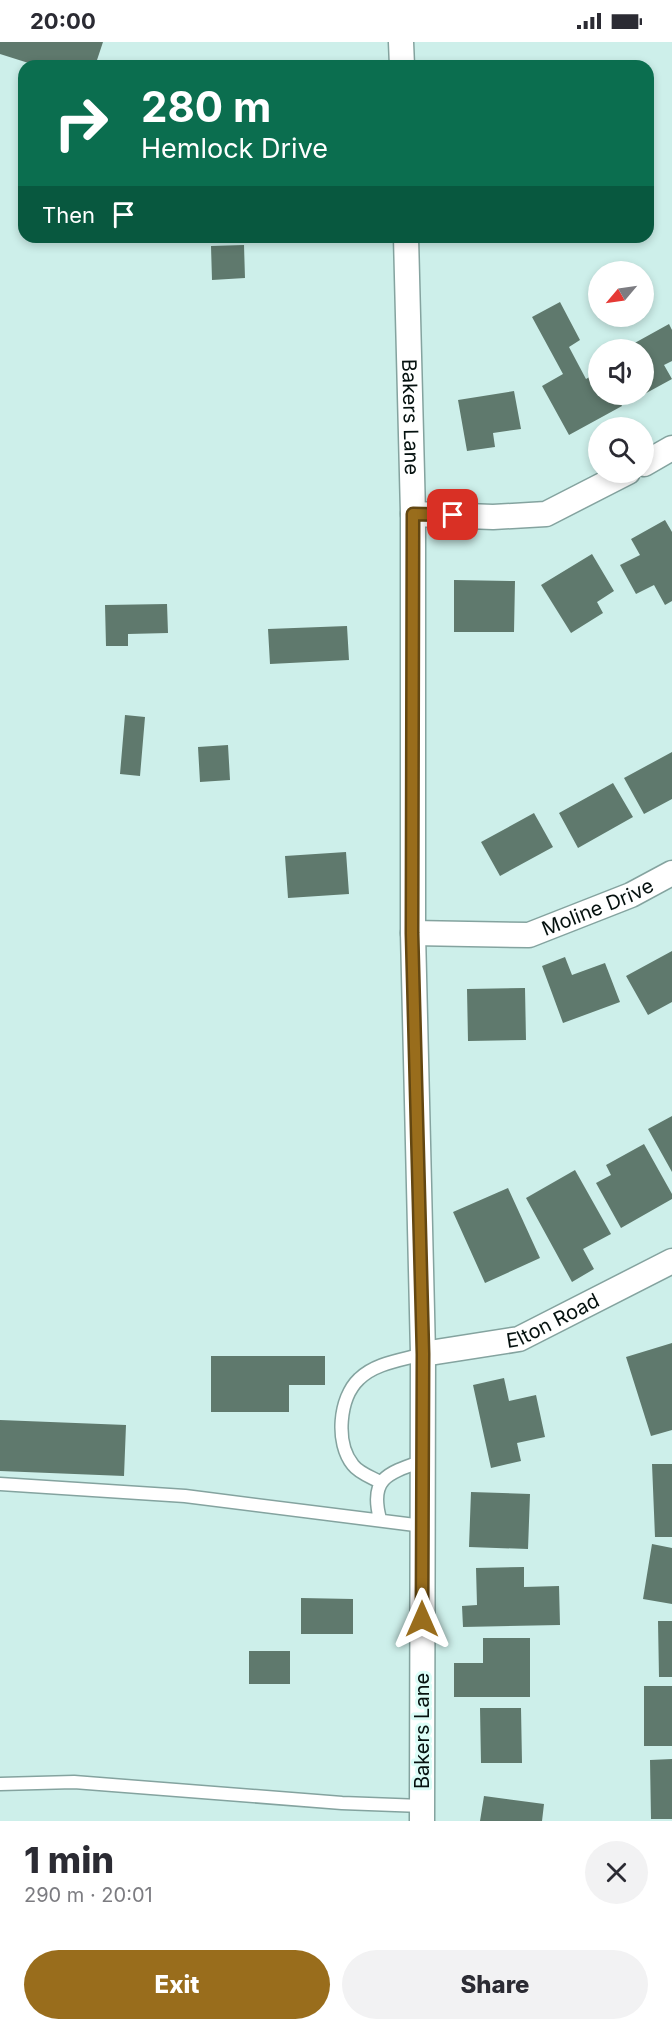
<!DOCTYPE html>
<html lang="en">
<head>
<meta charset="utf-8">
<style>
	:root { --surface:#fff; --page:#f2f2f3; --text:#2b2b33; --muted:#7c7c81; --accent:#996d1c }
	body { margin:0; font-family:Inter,sans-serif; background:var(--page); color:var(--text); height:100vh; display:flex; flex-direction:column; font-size:22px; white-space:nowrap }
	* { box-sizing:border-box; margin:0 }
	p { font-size:20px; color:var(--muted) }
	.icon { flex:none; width:33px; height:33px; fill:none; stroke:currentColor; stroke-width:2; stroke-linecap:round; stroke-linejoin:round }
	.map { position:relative; height:1779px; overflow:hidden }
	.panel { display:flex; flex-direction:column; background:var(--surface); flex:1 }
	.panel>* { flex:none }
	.guide { position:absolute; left:18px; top:18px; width:636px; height:183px; border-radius:18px; box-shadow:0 3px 9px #0003; background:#0b6e4f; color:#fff; overflow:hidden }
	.needle { width:39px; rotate:241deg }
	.controls { position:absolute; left:588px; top:219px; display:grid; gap:12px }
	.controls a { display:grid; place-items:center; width:66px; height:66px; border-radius:50%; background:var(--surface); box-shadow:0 3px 9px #0003; font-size:30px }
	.pin { position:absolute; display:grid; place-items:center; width:51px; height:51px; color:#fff; margin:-26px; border-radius:12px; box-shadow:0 3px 9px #0006 }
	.me { position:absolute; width:66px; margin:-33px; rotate:0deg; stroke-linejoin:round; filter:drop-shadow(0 0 4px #0008) }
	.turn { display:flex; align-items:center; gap:21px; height:126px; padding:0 24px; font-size:27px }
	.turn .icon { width:78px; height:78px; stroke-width:2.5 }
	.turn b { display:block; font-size:42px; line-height:51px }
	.then { display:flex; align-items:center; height:57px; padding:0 24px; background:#0003; gap:12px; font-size:22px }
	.round { display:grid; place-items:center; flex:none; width:63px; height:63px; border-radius:32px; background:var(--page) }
	.overview { display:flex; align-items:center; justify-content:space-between; height:102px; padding:0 24px }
	h1 { font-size:36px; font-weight:800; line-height:45px }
	.button { display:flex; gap:12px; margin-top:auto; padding:12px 24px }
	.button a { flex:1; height:69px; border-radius:36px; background:var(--accent); color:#fff; font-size:24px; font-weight:800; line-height:69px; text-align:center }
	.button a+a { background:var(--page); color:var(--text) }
	.status { display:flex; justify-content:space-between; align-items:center; height:42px; padding:0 30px; background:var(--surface); direction:ltr }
	.status svg { height:16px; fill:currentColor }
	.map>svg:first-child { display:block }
</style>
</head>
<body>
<div class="status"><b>20:00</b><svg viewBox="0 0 49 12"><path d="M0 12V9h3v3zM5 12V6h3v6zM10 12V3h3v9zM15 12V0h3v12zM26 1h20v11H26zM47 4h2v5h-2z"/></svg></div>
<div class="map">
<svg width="672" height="1779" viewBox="0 0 672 1779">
	<rect width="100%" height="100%" fill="#cdefea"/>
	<path fill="#5f796d" d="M0,0h103l-8,24h-57l-38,-12z
		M244,203l1,33 -33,2 -1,-34z
		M560,260l20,38 -11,7 17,32 12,-7v22h18l6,12 -53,29 -27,-49 21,-12 -31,-57z
		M669,282l3,6v31l-8,4 8,14 -33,18 -2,-3h7v-44h-22z
		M514,349l7,38 -28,4 2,14 -28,4 -9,-51z
		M665,478l7,12v69l-7,4 -11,-20 -18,9 -16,-29 20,-10 -9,-16z
		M592,512l22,37 -17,11 6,11 -32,20 -30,-48z
		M454,538l61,1 -1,51h-60z
		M167,562l1,29 -40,1v12h-22l-1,-41z
		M347,584l2,34 -79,4 -2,-35z
		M125,673l20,2 -5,59 -20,-2z
		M228,703l2,35 -30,2 -2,-35z
		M672,710v47l-28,15 -20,-36z
		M613,741l20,34 -55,31 -19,-35z
		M534,771l19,34 -53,29 -19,-34z
		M346,810l3,42 -61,4 -3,-42z
		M672,909v51l-24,13 -22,-39z
		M565,915l7,18 33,-12 15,39 -57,21 -21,-57z
		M525,946l1,52 -58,1 -1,-52z
		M672,1074v56l-24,-43z
		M644,1102l28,50v5l-51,29 -25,-45 15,-8 -5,-10z
		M575,1128l36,64 -28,15 11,20 -22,13 -46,-84z
		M508,1146l32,70 -55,25 -32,-71z
		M672,1301v87l-21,6 -25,-79z
		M211,1314h114v29h-36v27h-78z
		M504,1336l5,23 27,-6 9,42 -28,6 4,18 -30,7 -18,-83z
		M0,1378l126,5 -2,51 -124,-5z
		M652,1422h20v73h-17z
		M471,1450l59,2 -2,55 -59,-2z
		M652,1502l20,4v56l-29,-5z
		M524,1525v20l35,-1 1,39 -97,2 -1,-21 15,-1 -1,-37z
		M301,1556l52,1v35h-52z
		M658,1579h14v56h-13z
		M483,1596h47v59h-76v-34h29z
		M249,1609h41v33h-41z
		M644,1644h28v60h-28z
		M480,1666h41l1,55h-41z
		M672,1717v60h-21l-1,-59z
		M484,1754l60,8 -2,17h-62z"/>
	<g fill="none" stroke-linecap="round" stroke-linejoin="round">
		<defs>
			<path id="lane" d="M380,1440c-9,-5 -21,-9 -27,-17 -18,-22 -14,-67 6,-86 16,-16 43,-19 64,-25
				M0,1442l185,12 238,30
				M380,1477c-11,-41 8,-46 43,-58
				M0,1742l74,-2 268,21 80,3"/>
			<g id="street">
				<path d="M401,0l1,24"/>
				<path id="s1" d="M406,195l7,277v419l10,421 -1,467"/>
				<path d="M644,422l28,-16"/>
				<path d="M413,472l80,3 53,-3 82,-42"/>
				<path id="s2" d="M413,891l116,2 102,-40 41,-22"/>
				<path id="s3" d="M423,1312l96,-15 153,-78"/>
			</g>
		</defs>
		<use href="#lane" stroke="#84a39f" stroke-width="15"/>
		<use href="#street" stroke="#84a39f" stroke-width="27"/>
		<use href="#lane" stroke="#fff" stroke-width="12"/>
		<use href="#street" stroke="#fff" stroke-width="24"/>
	</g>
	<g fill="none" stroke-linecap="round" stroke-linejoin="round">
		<defs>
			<path id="route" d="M422,1577l1,-265 -11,-421 1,-419 40,1"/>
		</defs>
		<use href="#route" stroke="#634712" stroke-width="15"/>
		<use href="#route" stroke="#996d1c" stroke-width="10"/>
	</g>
	<g text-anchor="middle" stroke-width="6" stroke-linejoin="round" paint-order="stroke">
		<g font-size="20" fill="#05110f" stroke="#dbfdf7">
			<text dy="7" stroke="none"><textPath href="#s1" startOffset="180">Bakers Lane</textPath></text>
			<text dy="7" stroke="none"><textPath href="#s2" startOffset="190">Moline Drive</textPath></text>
			<text dy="7" stroke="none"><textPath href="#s3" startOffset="135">Elton Road</textPath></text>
			<text transform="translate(422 1689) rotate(-90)" y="7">Bakers Lane</text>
		</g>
	</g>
</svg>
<div class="controls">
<a><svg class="needle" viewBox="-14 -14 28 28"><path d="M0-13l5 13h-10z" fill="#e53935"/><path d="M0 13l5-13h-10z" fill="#7c7c81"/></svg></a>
<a><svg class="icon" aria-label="sound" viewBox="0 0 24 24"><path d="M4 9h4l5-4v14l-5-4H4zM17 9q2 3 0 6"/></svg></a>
<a><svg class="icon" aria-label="search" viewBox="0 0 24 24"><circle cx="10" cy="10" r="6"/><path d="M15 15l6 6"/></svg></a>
</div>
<div class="pin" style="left:453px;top:473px;background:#d93025"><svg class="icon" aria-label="arrive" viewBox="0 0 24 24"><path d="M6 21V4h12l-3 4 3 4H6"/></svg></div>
<svg class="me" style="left:422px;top:1577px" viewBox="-20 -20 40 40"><path d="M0-17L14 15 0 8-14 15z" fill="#996d1c" stroke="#fff" stroke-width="4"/></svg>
<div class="guide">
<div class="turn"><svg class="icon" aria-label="right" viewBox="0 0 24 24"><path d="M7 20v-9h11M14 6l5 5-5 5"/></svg><div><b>280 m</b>Hemlock Drive</div></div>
<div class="then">Then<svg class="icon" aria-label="arrive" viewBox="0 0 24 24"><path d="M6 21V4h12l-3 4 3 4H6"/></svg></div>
</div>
</div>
<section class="panel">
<div class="overview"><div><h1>1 min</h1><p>290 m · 20:01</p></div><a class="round"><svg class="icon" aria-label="close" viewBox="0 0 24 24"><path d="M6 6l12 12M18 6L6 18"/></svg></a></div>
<div class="button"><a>Exit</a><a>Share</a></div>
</section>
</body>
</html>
